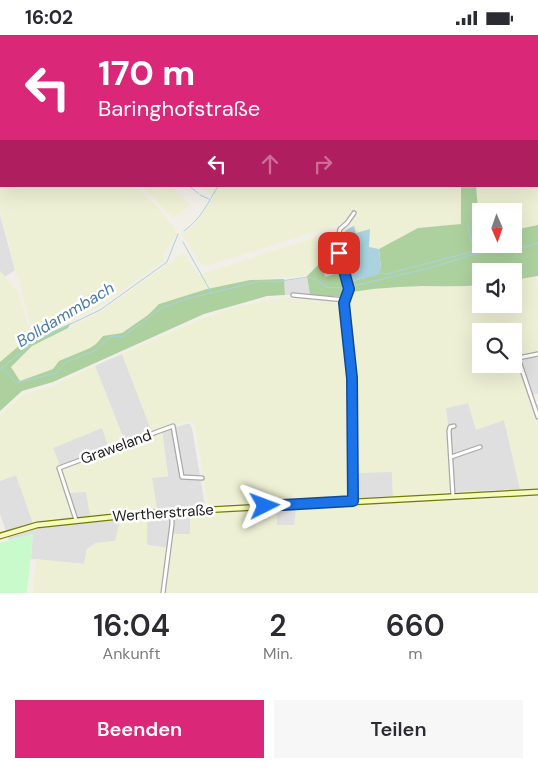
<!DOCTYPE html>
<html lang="de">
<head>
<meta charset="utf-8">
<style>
	:root { --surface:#fff; --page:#f7f7f7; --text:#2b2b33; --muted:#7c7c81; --accent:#db2777 }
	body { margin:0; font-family:"DM Sans",sans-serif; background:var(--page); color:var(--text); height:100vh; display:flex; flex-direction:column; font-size:19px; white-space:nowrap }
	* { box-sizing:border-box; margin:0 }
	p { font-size:16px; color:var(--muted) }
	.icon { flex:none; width:28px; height:28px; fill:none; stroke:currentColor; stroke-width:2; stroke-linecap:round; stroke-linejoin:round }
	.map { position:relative; height:558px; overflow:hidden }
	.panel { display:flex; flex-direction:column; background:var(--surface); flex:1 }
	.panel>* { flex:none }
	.guide { position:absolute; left:0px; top:0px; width:539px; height:152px; box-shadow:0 5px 20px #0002; background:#db2777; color:#fff; overflow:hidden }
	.needle { width:32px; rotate:178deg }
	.fabs { position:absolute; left:472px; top:168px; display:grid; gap:10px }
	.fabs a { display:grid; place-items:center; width:50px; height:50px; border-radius:0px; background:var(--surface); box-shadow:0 5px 20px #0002; font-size:25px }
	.pin { position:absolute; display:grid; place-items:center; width:42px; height:42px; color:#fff; margin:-21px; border-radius:10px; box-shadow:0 2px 8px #0006 }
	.me { position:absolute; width:55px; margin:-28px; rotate:87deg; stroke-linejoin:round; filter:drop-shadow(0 0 4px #0008) }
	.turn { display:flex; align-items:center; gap:18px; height:105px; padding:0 15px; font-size:22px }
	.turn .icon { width:65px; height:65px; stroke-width:2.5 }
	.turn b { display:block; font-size:35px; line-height:42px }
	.lanes { display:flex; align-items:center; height:48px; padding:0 15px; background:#0003; justify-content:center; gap:25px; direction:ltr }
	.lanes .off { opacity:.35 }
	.eta { display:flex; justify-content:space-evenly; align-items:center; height:85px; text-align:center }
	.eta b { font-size:30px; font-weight:600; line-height:35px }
	.primary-button { display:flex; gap:10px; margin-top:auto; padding:10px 15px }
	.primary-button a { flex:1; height:58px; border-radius:0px; background:var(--accent); color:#fff; font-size:20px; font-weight:600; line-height:58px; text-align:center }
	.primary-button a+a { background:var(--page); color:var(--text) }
	.status { display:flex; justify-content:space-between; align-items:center; height:35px; padding:0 25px; background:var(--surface); direction:ltr }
	.status svg { height:14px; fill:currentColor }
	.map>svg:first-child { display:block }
</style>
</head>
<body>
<div class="status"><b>16:02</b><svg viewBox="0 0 49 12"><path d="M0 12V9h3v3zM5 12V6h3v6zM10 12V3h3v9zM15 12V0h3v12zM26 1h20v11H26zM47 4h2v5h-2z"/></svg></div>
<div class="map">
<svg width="538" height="558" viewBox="0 0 538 558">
	<rect width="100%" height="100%" fill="#f2efe9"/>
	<path fill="#e0dfdf" d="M0,180l15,55 -10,7 -5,-6z
		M336,209l6,24 -10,7 -8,2 -3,-16z
		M307,243l3,17h-25l-1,-14z
		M122,319l30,78 -27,10 -30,-76z
		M538,320v39l-6,1 -12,-33 2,-4z
		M468,368l36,16 16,70 -66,3 -4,-60 -2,-7 -2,-17z
		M187,389h3l2,4 13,78 -15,2v26l-20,14 -55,-7 -19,2 -9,6 -3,15 -53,-5 2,-25 -24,6 -9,-26v-33l16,-6 17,48 43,-7 -8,-23 18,-2 5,25 66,-6 -5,-32 16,-2 -6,-45z
		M102,392l7,21 -49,18 -7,-18z
		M392,436l1,25 -38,2 -1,-25z
		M293,473l3,1 -1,16h-18l-1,-16z"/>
	<path fill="#eef0d5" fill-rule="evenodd" d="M0,0l34,1h-33v150h135l27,27 14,20 -14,22 1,6 -65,46 -65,31 -34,-127z
		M468,0h70v190l-24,5v-19h-33v25h-2l-3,-50h62v-150z
		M142,151h29l19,19 -17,13z
		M199,151h262v38l-43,4 -39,21 -10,-2 -13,-14 -2,-7 -8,-4 -140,44 -5,-2 -19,-30 12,-8 21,-31z
		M335,196l1,13 -29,32 -57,4 -43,9 -48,15 -11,11 -26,19 -19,2 -7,8 -6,4 -31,13 -6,8 -33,12 -9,-14 21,-21 68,-34 83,-59 16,22z
		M0,236l19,23 11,38 -2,6 -28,24z
		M536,242l2,14v61l-23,5 23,66v65l-18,1 -16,-69 -28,10 -8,-27 -22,5 5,84 -58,4 -1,-24 -38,1v-95l-8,-74 2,-7 3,-5 17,-3 54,-3 45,1 14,-2v19h33v-24zM481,296h33v33h-33z
		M286,263l55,4 9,76 1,115 -1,4 -142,8 -13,-79 -3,-4 -4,-1 -36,11 -30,-78 79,-35 31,-11 35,-8z
		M95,331l30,76 -16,6 -7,-20 -49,20 7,18 -3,1 16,49 -40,7 -17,-48 -16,6v-65l24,-22 30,-9z
		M162,396l6,45 -16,2 5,32 -67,6 -4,-24 -18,1 -7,-23 1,-2z
		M538,462v96h-373l7,-59h18l1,-20 85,-5 1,16h17l2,-16z
		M147,483v27l20,3 -6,45h-128l3,-34 48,5 3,-15 9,-6 19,-2 5,-21z"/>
	<path fill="#add19e" d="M95,0h207l-207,1z
		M461,151h15l5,58h33v-14l24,-5v51l-24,4v-9h-33v14c-19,2 -39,1 -59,1 -23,1 -47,2 -70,6l-4,5 -38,-2 -3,-19 14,-14 4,15 7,-2 10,-7h6l5,13 12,-3 16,-9 -2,-20 39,-21 43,-4z
		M284,244l1,16 -18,1 -63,18 -151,68 -31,9 -22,20v-49l28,-24 7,1 36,-16 -3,5 -36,18 -21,21 9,14 33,-12 6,-8 31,-13 6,-4 7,-8 19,-3 26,-18 11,-11 48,-15 43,-9z"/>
	<path fill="#c8facc" d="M33,499l-6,59h-27v-50z"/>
	<path fill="#aad3df" d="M354,191l2,7 14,-4 -1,18 10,2 2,20 -3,6 -25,6c-6,-15 -24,-48 1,-55z"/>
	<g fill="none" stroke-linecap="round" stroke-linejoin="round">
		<path stroke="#aad3df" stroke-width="1" d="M175,0l1,1
			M298,1l1,-1
			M189,151l9,7
			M200,160l9,4
			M184,196c16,-11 24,-28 34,-45
			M183,207l29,52
			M379,238l8,1 84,-22 2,-3 -6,-26
			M357,250l73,-17 41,-13 54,-8 13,-4
			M2,332l14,16 40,-10 10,-11 28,-11 18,-15 10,1 40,-29 24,-9 75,-18 13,1 34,-5 9,3 9,7 17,1
			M0,334l37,-29 63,-30 67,-48 11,-28"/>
		<defs>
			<path id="street" d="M293,260l52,5
				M538,319l-20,4 20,59
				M451,422l29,-10
				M453,461l-4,-65 1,-4 4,-1
				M353,466l-1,-123 -8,-75 5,-14 -10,-36 -1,-15 2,-9 7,-6 7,-10
				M76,485l-17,-52 114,-42 9,51 20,1
				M163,558l9,-69v-12"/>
			<path id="secondary" d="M0,501l37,-11 113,-12 388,-21"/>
		</defs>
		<use href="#street" stroke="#a9a9a9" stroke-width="5.5"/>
		<use href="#secondary" stroke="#707d05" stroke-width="7"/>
		<use href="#street" stroke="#fff" stroke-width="3"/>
		<use href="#secondary" stroke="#f7fabf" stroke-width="4.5"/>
	</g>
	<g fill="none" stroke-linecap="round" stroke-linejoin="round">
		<defs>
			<path id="route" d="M265,471l88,-5 -1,-123 -8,-75 5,-14 -10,-36"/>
		</defs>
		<use href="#route" stroke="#114b97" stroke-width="12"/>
		<use href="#route" stroke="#1a73e8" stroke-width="9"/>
	</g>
	<g text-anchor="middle" stroke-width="5" stroke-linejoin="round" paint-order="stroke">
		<g font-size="15" fill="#222" stroke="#fff">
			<text transform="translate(116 412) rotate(-20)" y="5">Graweland</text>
			<text transform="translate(163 478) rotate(-4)" y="5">Wertherstraße</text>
		</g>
		<g font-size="16" font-style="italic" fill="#4a7aab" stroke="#fff">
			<text transform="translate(65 279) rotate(-31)" y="6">Bolldammbach</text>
		</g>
	</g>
</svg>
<div class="fabs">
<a><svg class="needle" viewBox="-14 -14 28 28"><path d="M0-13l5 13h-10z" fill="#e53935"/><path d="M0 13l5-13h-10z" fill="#7c7c81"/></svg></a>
<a><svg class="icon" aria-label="sound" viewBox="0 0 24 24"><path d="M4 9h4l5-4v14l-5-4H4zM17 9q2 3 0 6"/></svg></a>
<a><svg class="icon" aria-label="search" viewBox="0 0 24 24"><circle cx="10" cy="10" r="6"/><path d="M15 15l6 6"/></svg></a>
</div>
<div class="pin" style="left:339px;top:218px;background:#d93025"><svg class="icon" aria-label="arrive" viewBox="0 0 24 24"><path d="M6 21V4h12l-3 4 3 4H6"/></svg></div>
<svg class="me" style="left:265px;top:471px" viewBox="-20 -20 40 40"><path d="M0-17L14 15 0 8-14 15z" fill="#1a73e8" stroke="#fff" stroke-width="4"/></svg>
<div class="guide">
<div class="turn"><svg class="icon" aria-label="left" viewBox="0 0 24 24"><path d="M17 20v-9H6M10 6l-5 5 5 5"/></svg><div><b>170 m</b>Baringhofstraße</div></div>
<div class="lanes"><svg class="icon" aria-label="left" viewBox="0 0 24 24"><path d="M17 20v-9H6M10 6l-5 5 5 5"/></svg><svg class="icon off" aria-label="ahead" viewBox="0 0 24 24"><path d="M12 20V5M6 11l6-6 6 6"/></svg><svg class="icon off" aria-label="right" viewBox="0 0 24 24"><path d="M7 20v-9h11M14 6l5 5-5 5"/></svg></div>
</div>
</div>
<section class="panel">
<div class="eta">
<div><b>16:04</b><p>Ankunft</p></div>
<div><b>2</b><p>Min.</p></div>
<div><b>660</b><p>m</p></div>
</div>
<div class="primary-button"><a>Beenden</a><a>Teilen</a></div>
</section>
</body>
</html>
